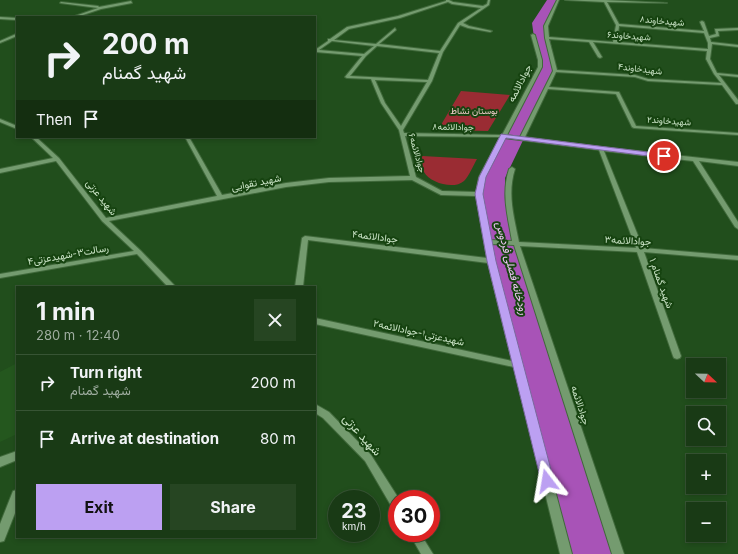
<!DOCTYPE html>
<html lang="en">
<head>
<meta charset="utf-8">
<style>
	:root { --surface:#193a15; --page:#264522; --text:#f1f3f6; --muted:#9fada0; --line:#375434; --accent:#bca0f2 }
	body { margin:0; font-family:Inter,Vazirmatn,sans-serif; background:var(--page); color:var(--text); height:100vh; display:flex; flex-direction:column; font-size:15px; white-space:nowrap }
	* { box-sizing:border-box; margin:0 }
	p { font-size:13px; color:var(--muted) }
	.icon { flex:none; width:22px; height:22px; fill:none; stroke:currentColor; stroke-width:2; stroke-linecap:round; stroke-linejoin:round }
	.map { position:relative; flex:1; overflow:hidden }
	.side { position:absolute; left:16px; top:286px; width:300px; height:252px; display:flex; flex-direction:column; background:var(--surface); border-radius:0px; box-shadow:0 2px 6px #0003,0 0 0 1px var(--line) }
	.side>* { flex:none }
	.top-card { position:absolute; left:16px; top:16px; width:300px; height:122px; border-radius:0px; box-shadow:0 2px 6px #0003,0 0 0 1px var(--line); background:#193a15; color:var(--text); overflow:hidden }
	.needle { width:26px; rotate:112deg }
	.tools { position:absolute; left:686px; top:358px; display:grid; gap:8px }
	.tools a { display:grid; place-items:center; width:40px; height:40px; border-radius:0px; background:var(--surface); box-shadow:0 2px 6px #0003,0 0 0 1px var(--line); font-size:20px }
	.speed { position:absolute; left:328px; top:490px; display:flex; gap:8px; font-size:20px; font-weight:700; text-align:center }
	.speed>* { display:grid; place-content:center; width:52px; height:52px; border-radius:50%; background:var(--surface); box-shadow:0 2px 6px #0003,0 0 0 1px var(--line); line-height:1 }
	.speed small { font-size:10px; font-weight:400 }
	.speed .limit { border:6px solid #d22; background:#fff; color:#111 }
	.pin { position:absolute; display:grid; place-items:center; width:34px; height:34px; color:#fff; margin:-17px; border:2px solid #fff; border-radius:50%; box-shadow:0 1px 4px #0007 }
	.me { position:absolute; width:44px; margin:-22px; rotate:346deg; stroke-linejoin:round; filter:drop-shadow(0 0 3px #0008) }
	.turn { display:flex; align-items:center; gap:14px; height:84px; padding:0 20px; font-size:18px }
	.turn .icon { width:52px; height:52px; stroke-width:2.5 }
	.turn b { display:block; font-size:28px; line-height:34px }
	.then { display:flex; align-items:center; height:38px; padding:0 20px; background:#0003; gap:8px; font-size:15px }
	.round { display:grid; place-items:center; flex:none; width:42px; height:42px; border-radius:0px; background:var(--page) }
	.summary { display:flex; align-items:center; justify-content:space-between; height:68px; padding:0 20px }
	h1 { font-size:24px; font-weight:700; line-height:30px }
	.primary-button { display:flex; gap:8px; margin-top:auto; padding:8px 20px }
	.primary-button a { flex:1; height:46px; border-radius:0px; background:var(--accent); color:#111; font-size:16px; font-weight:700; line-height:46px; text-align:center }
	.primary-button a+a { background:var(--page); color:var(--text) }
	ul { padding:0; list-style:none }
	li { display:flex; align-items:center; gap:12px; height:56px; padding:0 20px; border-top:1px solid var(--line) }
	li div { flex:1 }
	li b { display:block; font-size:15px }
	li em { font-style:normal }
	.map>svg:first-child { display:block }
</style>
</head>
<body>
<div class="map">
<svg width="738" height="554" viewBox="0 0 738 554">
	<rect width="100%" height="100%" fill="#214e1c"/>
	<path fill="#24571e" d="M17,363v71l-17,8v-70z"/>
	<path fill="#9a2c33" d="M461,91l49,4 -22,36 -50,-1z
		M422,156l55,3c-4,7 -8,17 -13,22 -10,9 -34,2 -40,-9 -2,-5 -2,-11 -2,-16z"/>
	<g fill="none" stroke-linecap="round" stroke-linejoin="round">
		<path fill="#a853b7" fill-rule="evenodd" d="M547,0h12l-13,23 10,43 -7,20 -44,92v10l12,49 99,309 -3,8h-44l-3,-8 -79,-309 -8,-49v-10l52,-92 7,-20 -6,-43z"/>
		<defs>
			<path id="minor" d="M446,0h3l4,2 30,4 4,-2 1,-4h2l-1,5 -26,18 6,3 23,5 -2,1 -22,-4 -8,-3 -17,27 -11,29 -29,49 1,3 98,2 36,-68v-7l-7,-25 2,-1 2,1 7,25v7l-35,68 13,2 33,-66 -8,-33 -1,-12 13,-26h2l-11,26 1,11 64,5 3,-17 -12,-23 -39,-2h40l62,3 -60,-1 12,22 85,7 -4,-9 2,-1 2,1 5,14 7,-2 -1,-5 23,-1v2l-20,1 1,5 -9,2 1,4 27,3v2l-26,-3 -2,15 7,14 21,2v2l-19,-2 19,25v4h-2l-14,-19 -74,-4 -13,-4 -79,-5 -7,15 70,5 17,34 102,7v2l-104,-7 -2,-1 -16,-33 -68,-5 -23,48 76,10 137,15v4l-39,-5 39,61v7l-3,-2 -42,-66 -89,-10 39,97 95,8v4l-94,-8 37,104 -1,2 -3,1 -3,-1 -1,-2 -36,-104 -117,-6 104,308h-12l-98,-309 -23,-1 3,17 78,293h-12l-46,-187 -199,-43v-6l197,43 -24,-98 -180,-23 -5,47h-8l7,-49 3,-2 182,22 -11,-62 -35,-1 -29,-15 -83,2 -43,5 -177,34 32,30 35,36h-8l-31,-33 -137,24v-4l134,-23 -32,-30 -46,-60 -56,12v-4l53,-11 -22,-21h5l23,21 47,60 111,-22 -32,-59h4l33,58 64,-12 43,-5 81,-2 -11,-46 -18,-27 -10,-24 -24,-1 -2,-1 17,-21 -46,-4 -1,-2 13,-9v-2h2l17,-12 51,-11 48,-15zM448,2l4,2 29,4 -23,15 -18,28 -61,-7 17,-14 -1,-2 -19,16 -42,-4 15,-11 51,-11zM619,26l85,7 4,10v6l-91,-7zM549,39l40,3 9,15 2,1 2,-1 -9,-15 114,9 -1,8 8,15 7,9 -73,-4 -13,-4 -78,-5zM332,41l42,5 -10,8 -45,-4zM377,46l62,7 -11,27 -78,-4 16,-20zM375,80l52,2 -26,44 -16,-23zM405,136l95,1 -21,40 -3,15 -34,-1 -26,-14zM505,138l94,12 37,98 -117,-6c-5,-25 -12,-48 -4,-73l-3,-2 -3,2c-8,25 -1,48 3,72l-22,-1 -8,-46 3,-17z
				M131,1l1,2 -31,6 -24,8h-5l26,-9 -38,-5 1,-1 37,4 1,1z
				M0,17l17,1v2l-17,-1z
				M16,34h1v2l-17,7v-2z
				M0,119l17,7v3l-17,-7z
				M315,404l14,8 42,43 28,44h-2v11l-4,-1 -28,-48 -42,-43 -8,-5z
				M17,451v9l-17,7v-10z
				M17,490v18l-13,33 -4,1v-18l13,-33z
				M409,533h11l13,21h-12z"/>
		</defs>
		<use href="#minor" stroke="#40693b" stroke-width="2"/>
		<use href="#minor" fill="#749b6f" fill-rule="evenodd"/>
	</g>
	<path fill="#bca0f2" stroke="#7a689d" d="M501,134l163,20 3,2 -3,2 -158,-20 -20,39 -3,17 13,67 58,220 -2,5 -5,2 -4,-2 -2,-5 -54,-220 -12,-67 4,-17z"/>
	<g text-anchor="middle" stroke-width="4" stroke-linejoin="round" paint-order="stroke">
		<g font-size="9" fill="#cbe4c7" stroke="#164310">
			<text transform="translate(662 21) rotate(5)" y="3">شهیدخاوند۸</text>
			<text transform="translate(629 36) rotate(4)" y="3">شهیدخاوند۶</text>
			<text transform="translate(640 69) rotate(7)" y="3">شهیدخاوند۴</text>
			<text transform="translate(669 121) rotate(4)" y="3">شهیدخاوند۲</text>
			<text transform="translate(453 127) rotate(1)" y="3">جوادالائمه۸</text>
			<text transform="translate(417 153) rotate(74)" y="3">جوادالائمه۶</text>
		</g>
		<g font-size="9" fill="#f3cfcd" stroke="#164310">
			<text x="474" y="114">بوستان نشاط</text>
		</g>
		<g font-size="10" fill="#cbe4c7" stroke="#164310">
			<text transform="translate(519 83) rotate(-63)" y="4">جوادالائمه</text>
			<text transform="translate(256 182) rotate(-11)" y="4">شهید تقوایی</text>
			<text transform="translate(102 197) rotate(51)" y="4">شهید عزتی</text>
			<text transform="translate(375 236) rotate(7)" y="4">جوادالائمه۴</text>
			<text transform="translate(628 240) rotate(3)" y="4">جوادالائمه۳</text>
			<text transform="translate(68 254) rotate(-10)" y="4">رسالت۳-شهیدعزتی۴</text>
			<text transform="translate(662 283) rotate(70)" y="4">شهید گمنام ۱</text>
			<text transform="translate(419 332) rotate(12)" y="4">شهیدعزتی۱-جوادالائمه۲</text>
			<text transform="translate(581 405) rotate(72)" y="4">جوادالائمه</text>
		</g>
		<g font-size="11" font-style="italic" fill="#f2c8f9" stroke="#164310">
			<text transform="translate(512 268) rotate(75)" y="4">رودخانه فصلی فردوس</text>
		</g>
		<g font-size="12" fill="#cbe4c7" stroke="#164310">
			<text transform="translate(362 435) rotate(48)" y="4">شهید عزتی</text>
		</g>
	</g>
</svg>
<div class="tools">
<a><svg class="needle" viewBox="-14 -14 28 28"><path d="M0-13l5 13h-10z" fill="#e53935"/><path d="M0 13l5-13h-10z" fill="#9fada0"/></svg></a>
<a><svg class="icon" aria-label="search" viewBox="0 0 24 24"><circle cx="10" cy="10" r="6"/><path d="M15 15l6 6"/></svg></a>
<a>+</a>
<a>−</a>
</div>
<div class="speed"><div>23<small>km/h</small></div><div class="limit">30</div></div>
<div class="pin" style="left:664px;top:156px;background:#d93025"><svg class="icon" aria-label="arrive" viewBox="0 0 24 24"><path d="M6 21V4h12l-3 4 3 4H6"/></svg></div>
<svg class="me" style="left:547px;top:481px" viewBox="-20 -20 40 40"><path d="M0-17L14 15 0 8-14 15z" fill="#bca0f2" stroke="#fff" stroke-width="4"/></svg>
<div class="top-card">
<div class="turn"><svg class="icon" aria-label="right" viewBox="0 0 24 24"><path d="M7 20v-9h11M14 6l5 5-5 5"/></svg><div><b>200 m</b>شهید گمنام</div></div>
<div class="then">Then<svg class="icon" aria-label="arrive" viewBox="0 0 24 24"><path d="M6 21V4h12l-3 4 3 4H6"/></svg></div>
</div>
<section class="side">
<div class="summary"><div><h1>1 min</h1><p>280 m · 12:40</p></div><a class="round"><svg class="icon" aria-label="close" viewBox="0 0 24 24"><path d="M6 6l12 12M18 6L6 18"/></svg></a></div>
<ul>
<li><svg class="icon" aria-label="right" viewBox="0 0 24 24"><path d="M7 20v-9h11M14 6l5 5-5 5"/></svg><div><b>Turn right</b><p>شهید گمنام</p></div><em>200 m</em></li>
<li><svg class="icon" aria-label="arrive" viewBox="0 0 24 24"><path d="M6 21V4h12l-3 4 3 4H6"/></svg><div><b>Arrive at destination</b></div><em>80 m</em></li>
</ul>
<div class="primary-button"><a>Exit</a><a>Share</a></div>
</section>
</div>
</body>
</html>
